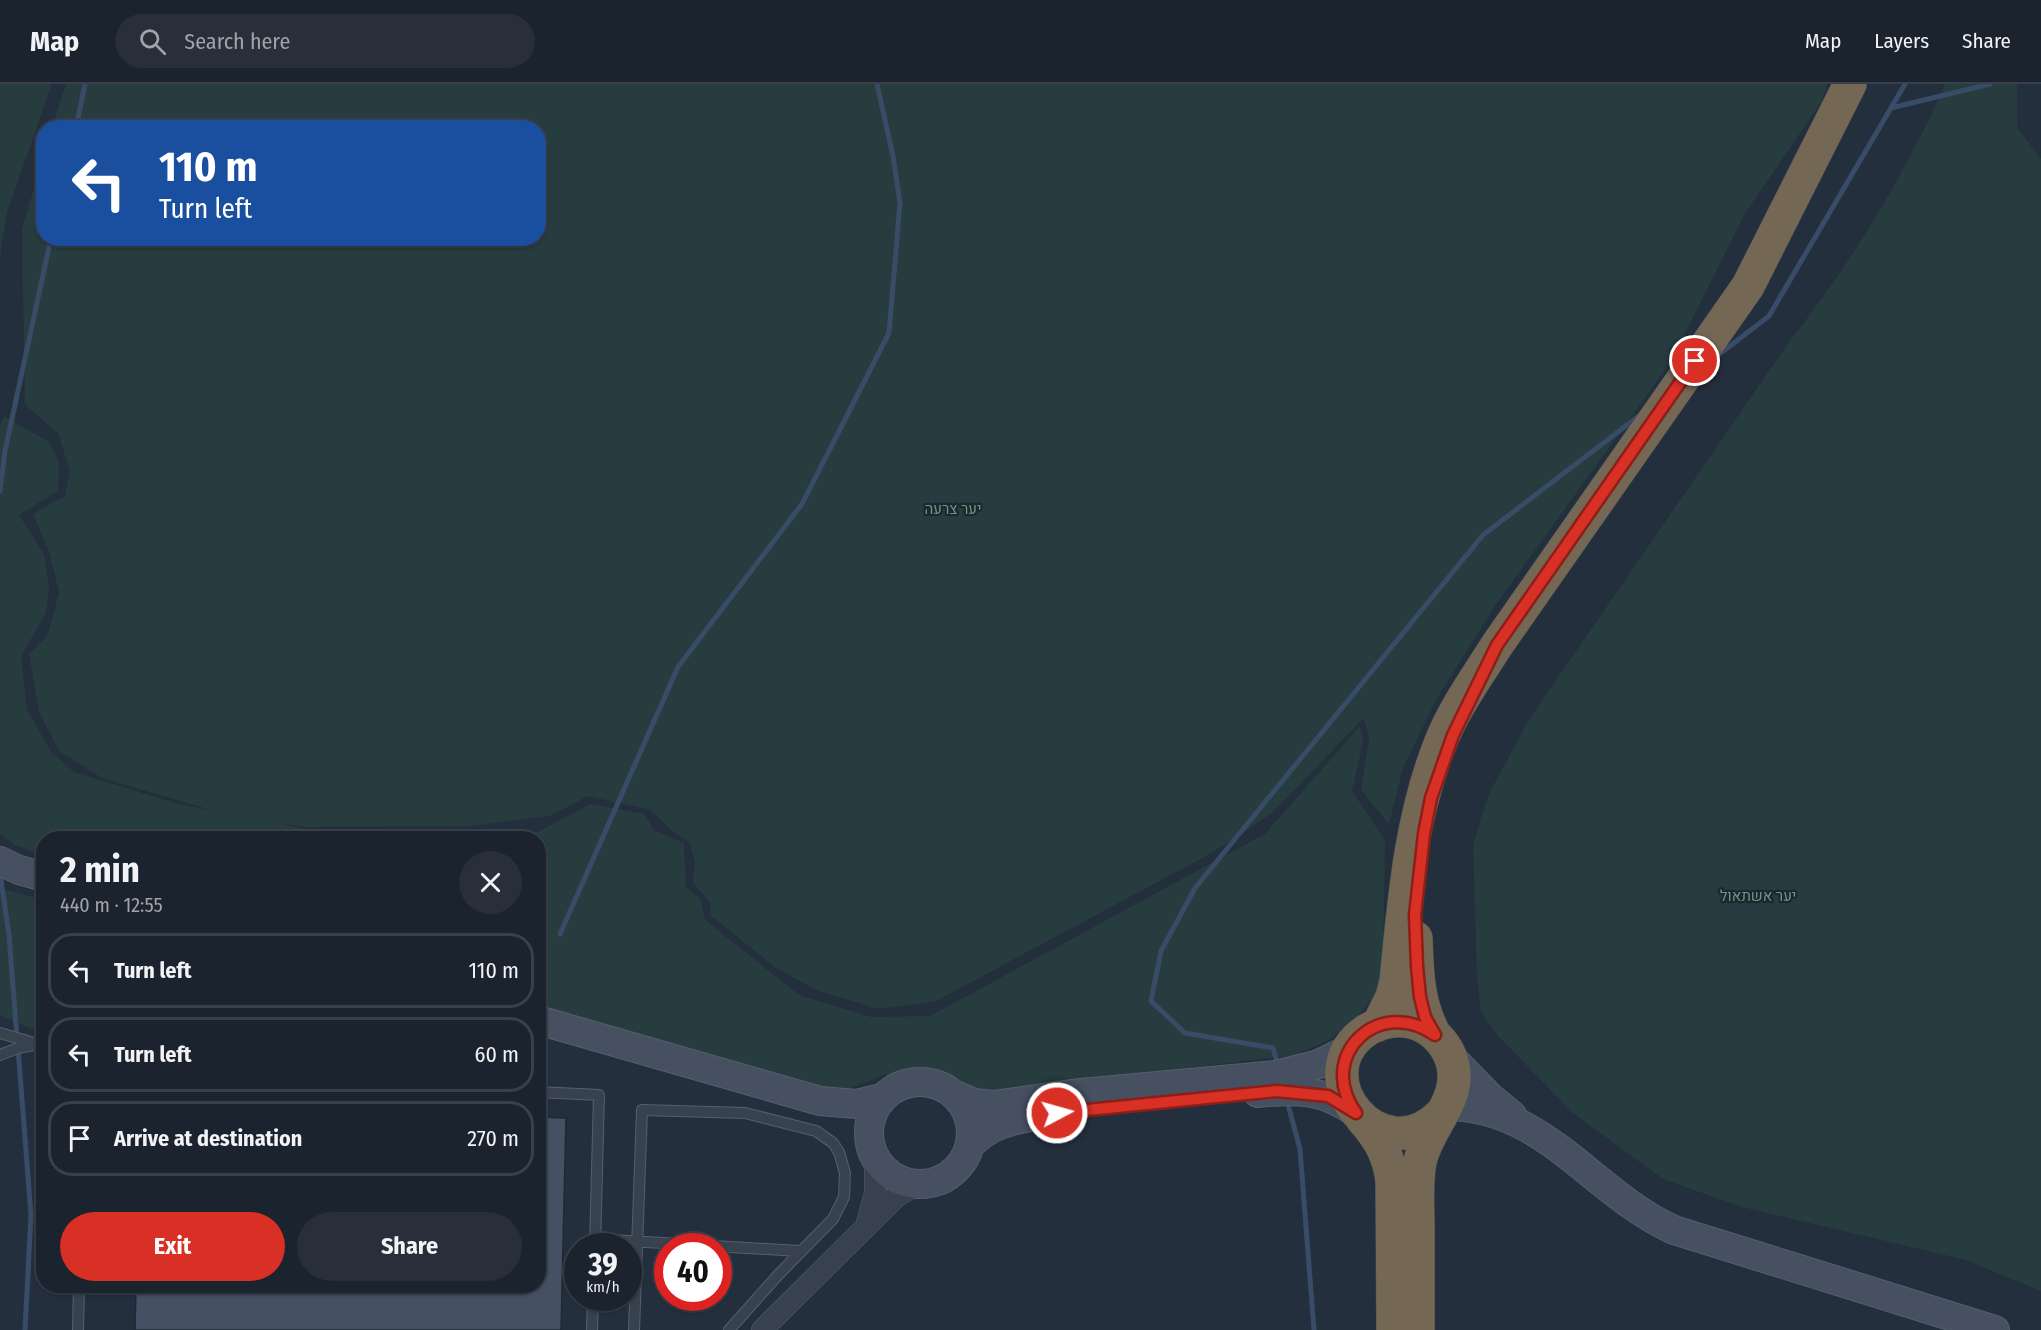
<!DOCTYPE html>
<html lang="en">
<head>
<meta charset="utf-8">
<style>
	:root { --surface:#1b232e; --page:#282f3a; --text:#f1f3f6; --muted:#a0a4aa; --line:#39404a; --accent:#d93025 }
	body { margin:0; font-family:"Fira Sans Condensed",Heebo,sans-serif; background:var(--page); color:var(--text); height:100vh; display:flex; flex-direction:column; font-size:22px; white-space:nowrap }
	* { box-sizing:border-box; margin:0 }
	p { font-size:20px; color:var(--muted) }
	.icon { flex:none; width:33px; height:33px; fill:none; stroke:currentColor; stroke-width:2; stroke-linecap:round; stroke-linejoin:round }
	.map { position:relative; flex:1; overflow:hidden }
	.sheet { position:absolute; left:36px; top:747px; width:510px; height:462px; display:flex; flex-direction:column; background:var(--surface); border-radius:24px; box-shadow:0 2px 4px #0004,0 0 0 2px var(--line) }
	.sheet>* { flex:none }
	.guide { position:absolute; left:36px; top:36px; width:510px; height:126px; border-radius:24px; box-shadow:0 2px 4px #0004,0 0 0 2px var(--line); background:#1a4fa0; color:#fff; overflow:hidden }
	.speed { position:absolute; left:564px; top:1149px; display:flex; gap:12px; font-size:30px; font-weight:700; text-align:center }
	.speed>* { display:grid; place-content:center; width:78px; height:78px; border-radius:50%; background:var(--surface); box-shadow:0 2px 4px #0004,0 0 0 2px var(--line); line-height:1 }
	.speed small { font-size:15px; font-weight:400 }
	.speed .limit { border:9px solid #d22; background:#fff; color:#111 }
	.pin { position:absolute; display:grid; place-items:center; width:51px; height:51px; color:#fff; margin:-26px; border:3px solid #fff; border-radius:50%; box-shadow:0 2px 6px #0007 }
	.me { position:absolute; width:66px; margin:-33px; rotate:84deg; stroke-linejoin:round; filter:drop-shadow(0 0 4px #0008) }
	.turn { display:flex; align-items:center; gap:21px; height:126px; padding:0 24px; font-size:27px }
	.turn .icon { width:78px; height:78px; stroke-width:2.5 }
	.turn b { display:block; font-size:42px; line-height:51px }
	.round { display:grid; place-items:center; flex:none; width:63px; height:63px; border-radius:32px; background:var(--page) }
	.head { display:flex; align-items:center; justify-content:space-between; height:102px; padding:0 24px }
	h1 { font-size:36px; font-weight:700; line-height:45px }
	.primary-button { display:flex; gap:12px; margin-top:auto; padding:12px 24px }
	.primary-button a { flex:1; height:69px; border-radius:36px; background:var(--accent); color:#fff; font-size:24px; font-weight:700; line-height:69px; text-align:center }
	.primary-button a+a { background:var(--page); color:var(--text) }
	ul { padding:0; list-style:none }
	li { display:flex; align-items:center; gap:18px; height:75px; margin:0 12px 9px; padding:0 12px; border:3px solid var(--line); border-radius:24px }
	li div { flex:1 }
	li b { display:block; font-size:22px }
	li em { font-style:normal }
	header { display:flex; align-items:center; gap:36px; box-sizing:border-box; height:84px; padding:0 30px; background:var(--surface); border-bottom:2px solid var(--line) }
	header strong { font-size:28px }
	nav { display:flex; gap:33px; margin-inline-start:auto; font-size:21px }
	.search { width:420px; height:54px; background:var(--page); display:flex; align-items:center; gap:15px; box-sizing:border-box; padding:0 21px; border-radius:33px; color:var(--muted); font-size:22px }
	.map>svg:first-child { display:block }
</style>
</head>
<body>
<header>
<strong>Map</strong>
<div class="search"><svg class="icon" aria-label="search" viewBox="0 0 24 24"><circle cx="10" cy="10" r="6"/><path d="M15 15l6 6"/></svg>Search here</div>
<nav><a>Map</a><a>Layers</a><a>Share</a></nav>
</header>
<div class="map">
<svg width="2041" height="1246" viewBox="0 0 2041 1246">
	<rect width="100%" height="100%" fill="#242f3e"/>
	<path fill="#263c3f" d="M0,0h52l-45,128 -7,45z
		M66,0h1761l-5,17 -78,114 -74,148 -176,244 -58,93 -33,68 -14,56 -28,-34 8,-52 -5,-20 -91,94 -33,23 -32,20 -272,146 -57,8 -61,-18 -42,-23 -66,-53 1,-11 -18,-22 2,-19 -5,-20 -19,-13 -20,-20 -63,-14 -38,20 -81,10 -163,1 -34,-5 47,10h219l52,-28 54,10 11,17 29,12 2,44 15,13 4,20 94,75 72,22 59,-1 335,-182 95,-108 3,16 -11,49 33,49 -2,133 -8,23 -18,21 -28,23 -34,15 -314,38 -27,-15 -33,-9 -37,6 -53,21 -292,-89 -1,-169h-494l-1,17 -28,-10 -15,-11v-408l4,-10 45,26 10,19 -1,30 -39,24 25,39 5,33 -3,26 -25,43 6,53 24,43 23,20 104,32 33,6 -109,-32 -43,-27 -20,-39 -10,-58 19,-19 11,-43 -10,-41 -16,-37 32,-18 5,-25 -12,-38 -33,-28 -3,-175 21,-74 1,82h494v-110l-486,-1z
		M1945,0h72v43l24,32v1132l-75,-31 -224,-53 -79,-28 -90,-66 -74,-76 -18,-25 -4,-35 -4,-132 10,-34 9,-23 38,-70 259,-376c46,-59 88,-122 122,-188 12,-23 25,-46 34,-70z
		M0,804l43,12v127l-11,2 -32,-14z"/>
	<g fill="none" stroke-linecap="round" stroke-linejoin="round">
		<path stroke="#394c67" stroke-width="5" d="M1891,24l99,-24
			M76,44l9,-44
			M1717,272l52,-40 136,-232
			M0,407l5,-40 46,-213
			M0,789l9,62 8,103
			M560,850l118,-267 124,-163 87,-171 11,-130 -7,-47 -16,-72
			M18,964l13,167 -6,115
			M1278,982l-5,-18 -88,-15 -34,-32 10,-50 34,-63 288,-353 157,-120
			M1287,1017l13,48 14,181"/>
	</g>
	<path fill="#455162" stroke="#1f2835" stroke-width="1.5" d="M538,1033l28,1 -5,212h-426l1,-44h402z"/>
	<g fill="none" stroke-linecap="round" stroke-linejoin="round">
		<defs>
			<path id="lane" d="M0,949l34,10
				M0,971l18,-7 26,-5
				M538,1008l61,3 -4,151
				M595,1155l205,12
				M78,1246l1,-44
				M592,1246l1,-32
				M634,1246l8,-220 103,3 71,18 17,12 6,9 6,21 -1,24 -11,22 -54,55 -50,56"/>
			<path id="street" d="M867,1139l8,-30v-34
				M762,1246l134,-133 13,-8 14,-5"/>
			<path id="secondary" d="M0,777l19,9 25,7
				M538,936l282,81 36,3 25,-6
				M1450,972l40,41 22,18
				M869 1049a51 51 0 1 1 102 0a51 51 0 1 1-102 0Z
				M1258,1009c39,-4 65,-4 98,20
				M953,1010l21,9 20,2 77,-11 204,-19 44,-11 32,-16
				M1446,1022c99,0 146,87 228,124l321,100
				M970,1061c20,-20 38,-24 66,-29"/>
			<path id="highway" d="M1416,854c1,35 2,66 19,97
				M1378,941l14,-28 4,-16c8,-81 14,-161 44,-237 14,-36 37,-67 57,-99l251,-359 102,-202
				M1362,1035c17,19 27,36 30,62l1,149
				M1418,1246c0,-35 0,-70 0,-104 0,-21 -2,-43 2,-64 6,-30 36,-58 34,-88 -1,-24 -19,-46 -43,-52 -15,-3 -31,0 -44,8 -67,45 14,145 74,84"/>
		</defs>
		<use href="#lane" stroke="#565f6c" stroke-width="12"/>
		<use href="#street" stroke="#565f6c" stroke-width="22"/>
		<use href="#secondary" stroke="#565f6c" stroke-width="30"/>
		<use href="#highway" stroke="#434c59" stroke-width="34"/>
		<use href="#lane" stroke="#38414e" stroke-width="10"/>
		<use href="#street" stroke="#38414e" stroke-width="21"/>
		<use href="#secondary" stroke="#465061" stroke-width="28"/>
		<use href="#highway" stroke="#746855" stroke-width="33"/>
	</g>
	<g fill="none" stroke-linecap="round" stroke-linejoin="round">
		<defs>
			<path id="route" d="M1057,1029l220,-22 51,5 28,17c-41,-57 23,-118 79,-78l-10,-18 -5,-20 -3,-31 -2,-51 9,-81 7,-36 22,-63 44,-90 198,-284"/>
		</defs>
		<use href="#route" stroke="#8d1f18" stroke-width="15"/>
		<use href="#route" stroke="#d93025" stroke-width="10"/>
	</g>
	<g text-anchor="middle" stroke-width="4.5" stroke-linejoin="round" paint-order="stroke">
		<g font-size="15" fill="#6b9a76" stroke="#1d2633">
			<text x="953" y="430">יער צרעה</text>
			<text x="1758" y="817">יער אשתאול</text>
		</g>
	</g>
</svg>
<div class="speed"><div>39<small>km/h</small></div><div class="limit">40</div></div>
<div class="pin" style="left:1695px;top:277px;background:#d93025"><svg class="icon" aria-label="arrive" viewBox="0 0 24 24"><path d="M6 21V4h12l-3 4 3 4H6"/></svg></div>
<svg class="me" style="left:1057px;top:1029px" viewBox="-20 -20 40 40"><circle r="17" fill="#d93025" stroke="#fff" stroke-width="3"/><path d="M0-11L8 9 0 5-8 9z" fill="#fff"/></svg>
<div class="guide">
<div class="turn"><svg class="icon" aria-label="left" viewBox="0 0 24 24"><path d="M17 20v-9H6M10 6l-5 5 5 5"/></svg><div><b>110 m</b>Turn left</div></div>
</div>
<section class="sheet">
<div class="head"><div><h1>2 min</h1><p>440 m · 12:55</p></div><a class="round"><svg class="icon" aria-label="close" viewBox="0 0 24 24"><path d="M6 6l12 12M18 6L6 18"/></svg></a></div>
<ul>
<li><svg class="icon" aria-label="left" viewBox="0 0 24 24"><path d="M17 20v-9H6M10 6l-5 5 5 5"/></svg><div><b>Turn left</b></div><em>110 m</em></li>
<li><svg class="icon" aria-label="left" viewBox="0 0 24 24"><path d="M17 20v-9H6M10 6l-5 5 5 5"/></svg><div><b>Turn left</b></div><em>60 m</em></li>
<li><svg class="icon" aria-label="arrive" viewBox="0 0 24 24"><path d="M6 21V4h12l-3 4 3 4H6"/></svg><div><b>Arrive at destination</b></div><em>270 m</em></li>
</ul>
<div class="primary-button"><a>Exit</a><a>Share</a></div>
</section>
</div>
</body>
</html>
